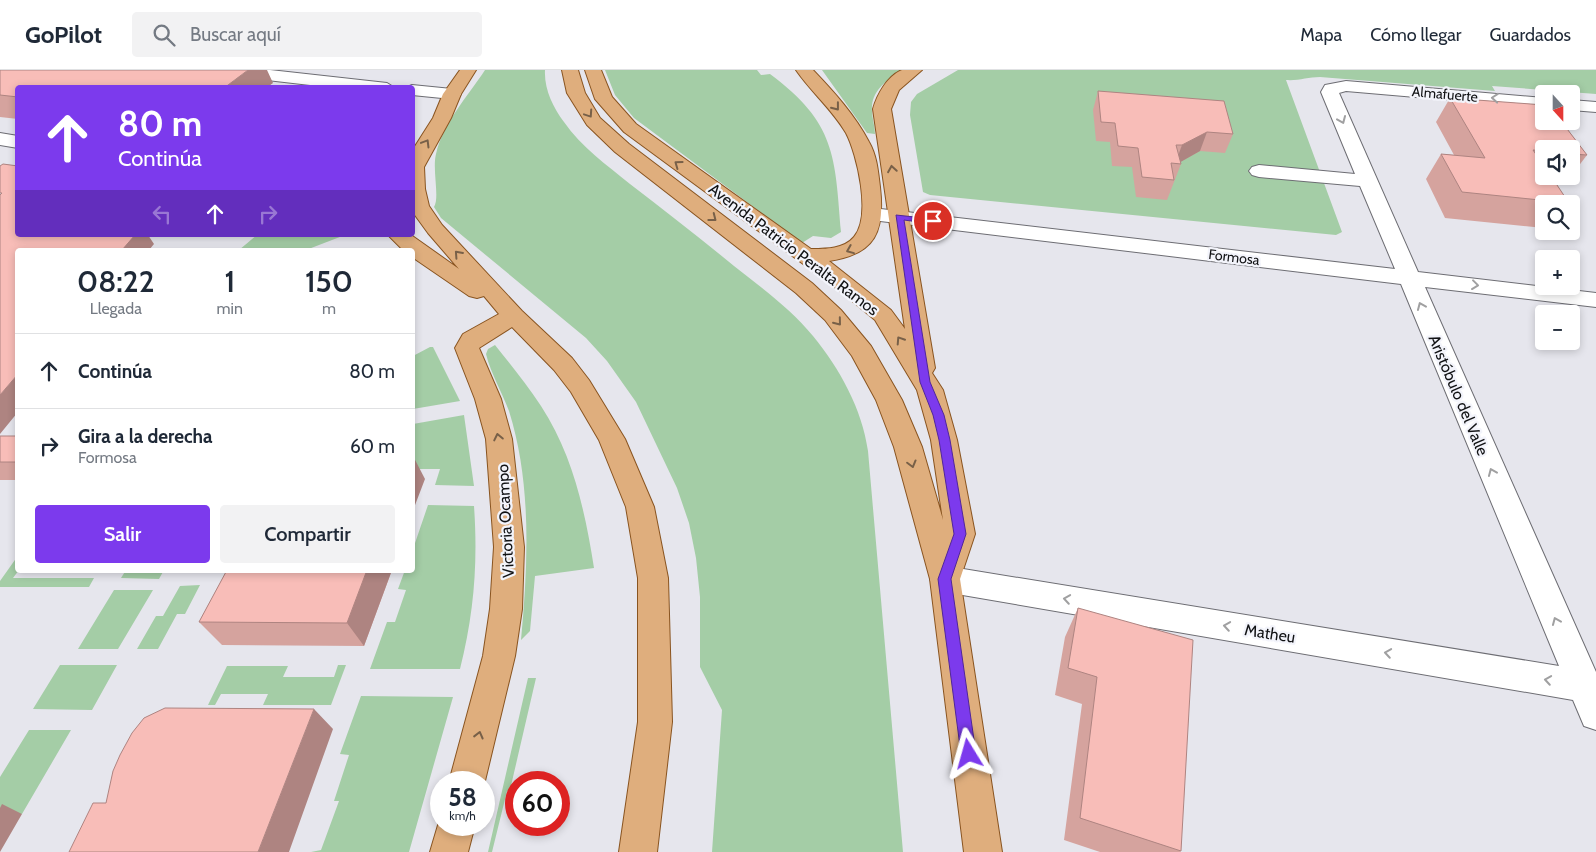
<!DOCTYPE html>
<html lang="es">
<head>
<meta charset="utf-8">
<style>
	:root { --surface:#fff; --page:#f2f2f3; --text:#1f2937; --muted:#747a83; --line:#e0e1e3; --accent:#7c3aed }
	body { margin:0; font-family:Cabin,sans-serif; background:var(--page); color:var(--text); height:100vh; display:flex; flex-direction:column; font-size:19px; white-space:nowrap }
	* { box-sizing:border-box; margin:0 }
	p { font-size:16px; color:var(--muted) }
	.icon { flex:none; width:28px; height:28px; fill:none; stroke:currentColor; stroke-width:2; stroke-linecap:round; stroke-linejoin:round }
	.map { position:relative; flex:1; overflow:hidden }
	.panel { position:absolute; left:15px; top:178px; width:400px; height:325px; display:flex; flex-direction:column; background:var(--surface); border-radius:5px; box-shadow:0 2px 8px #0003 }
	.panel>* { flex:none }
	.guide { position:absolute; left:15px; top:15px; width:400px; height:152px; border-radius:5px; box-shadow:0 2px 8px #0003; background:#7c3aed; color:#fff; overflow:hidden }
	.needle { width:32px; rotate:159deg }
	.fabs { position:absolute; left:1535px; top:15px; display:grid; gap:10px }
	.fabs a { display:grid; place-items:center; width:45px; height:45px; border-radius:5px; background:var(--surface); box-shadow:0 2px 8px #0003; font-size:25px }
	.speed { position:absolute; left:430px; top:701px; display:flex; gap:10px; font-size:25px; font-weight:700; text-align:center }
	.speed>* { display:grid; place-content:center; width:65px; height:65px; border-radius:50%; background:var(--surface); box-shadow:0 2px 8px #0003; line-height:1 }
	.speed small { font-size:12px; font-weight:400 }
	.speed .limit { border:8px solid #d22; background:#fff; color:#111 }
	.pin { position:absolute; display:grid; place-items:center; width:42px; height:42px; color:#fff; margin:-21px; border:2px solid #fff; border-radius:50%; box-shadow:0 1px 5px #0007 }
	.me { position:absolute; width:55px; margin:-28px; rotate:352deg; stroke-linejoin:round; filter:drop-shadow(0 0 4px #0008) }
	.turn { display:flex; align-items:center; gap:18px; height:105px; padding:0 20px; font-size:22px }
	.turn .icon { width:65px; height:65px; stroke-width:2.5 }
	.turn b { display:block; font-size:35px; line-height:42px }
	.lanes { display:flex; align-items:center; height:48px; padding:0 20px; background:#0003; justify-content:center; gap:25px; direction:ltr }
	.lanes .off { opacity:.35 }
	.eta { display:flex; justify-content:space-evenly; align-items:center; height:85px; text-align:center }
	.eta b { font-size:30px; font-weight:600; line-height:35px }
	.primary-button { display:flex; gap:10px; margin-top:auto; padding:10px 20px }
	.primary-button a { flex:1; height:58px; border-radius:5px; background:var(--accent); color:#fff; font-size:20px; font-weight:600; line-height:58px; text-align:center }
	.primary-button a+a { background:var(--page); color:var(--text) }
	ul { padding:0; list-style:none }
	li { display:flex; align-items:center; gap:15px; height:75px; padding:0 20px; border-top:1px solid var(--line) }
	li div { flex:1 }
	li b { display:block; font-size:19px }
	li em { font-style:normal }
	header { display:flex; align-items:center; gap:30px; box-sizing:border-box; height:70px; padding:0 25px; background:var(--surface); border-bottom:1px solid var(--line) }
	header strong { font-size:24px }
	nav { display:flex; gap:28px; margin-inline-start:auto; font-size:18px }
	.search { width:350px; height:45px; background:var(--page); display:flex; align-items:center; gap:12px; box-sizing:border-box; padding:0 18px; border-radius:5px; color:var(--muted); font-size:19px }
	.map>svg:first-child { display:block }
</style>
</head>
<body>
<header>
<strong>GoPilot</strong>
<div class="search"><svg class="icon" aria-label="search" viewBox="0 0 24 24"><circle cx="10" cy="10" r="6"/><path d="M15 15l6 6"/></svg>Buscar aquí</div>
<nav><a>Mapa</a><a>Cómo llegar</a><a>Guardados</a></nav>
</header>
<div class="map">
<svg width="1596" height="782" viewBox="0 0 1596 782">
	<rect width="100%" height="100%" fill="#e6e6ed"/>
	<path fill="#a4cda6" d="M485,0h60c-1,19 8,37 19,52 17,25 43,43 66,62 35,27 70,54 104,82 28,22 57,43 79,70 27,33 49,73 55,115l35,401h-191l10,-142 -22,-43v-70l-4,-39 -7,-35 -12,-35 -41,-86 -29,-41 -21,-23 -145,-120 -7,-11c6,-10 -2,-37 2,-53 7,-31 32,-58 49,-84z
		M605,0h152l4,5 9,-1c66,49 65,82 71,158l-10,6 -18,-2 -11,7 -168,-125 -19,-23z
		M822,0h79c-12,9 -28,19 -29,36 -1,10 3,19 3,28l-8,-1z
		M958,0h638v24l-104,-8 3,5 -175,-14c-12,0 -22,4 -34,3l56,152 -6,3 -406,-40 -7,-3 -13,-77 1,-13 6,-8z
		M257,165h88l-39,15h-67z
		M495,275c16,20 32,40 46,61 32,49 44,105 53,162l-59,8 -5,55 -9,9c7,-75 11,-156 -12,-229 -7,-19 -18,-37 -23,-57l2,-5z
		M430,277h3l27,54 -47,8v-53z
		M464,345l10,71 -39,-1 5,-16h-27v-45z
		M428,435l46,1c4,57 0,108 -14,163h-90l17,-47h8l11,-32 -8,-1 7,-19h7l1,-21z
		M17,487l2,13 -6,8h81l-5,9h-89v-6z
		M126,500h38l-5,9 -38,-1z
		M200,515l-15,29h-8l-19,35h-21l19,-33h7l17,-30z
		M114,520h39l-35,59h-40z
		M60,595h57l-25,45 -59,-1z
		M338,595h8l-15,40h-68l5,-11h-47l-6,11h-7l19,-39h61l-5,11h51z
		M528,608h8l-26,112 -3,1 -15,61h-4z
		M361,626l92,1 -44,155h-98l10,-2 18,-49h-5l15,-46 -9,-1z
		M29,660h42l-49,84 -22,-1v-36z"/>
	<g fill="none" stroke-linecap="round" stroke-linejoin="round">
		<defs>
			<path id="minor" d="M216,0h54l117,13 8,5h-59l-112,-13 -6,-1z
				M1346,11l198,17v10l-198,-17 -7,2 79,179 178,21v14l-171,-20 171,385v58l-12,-4 -11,-26 -628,-108 -11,-4 -4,-9 4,-9 11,-4 614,100 -158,-382 -529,-64 -7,-2 -3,-4 3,-4 7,-2 523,61 -35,-83 -101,-9 -7,-2 -3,-4 3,-4 7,-2 96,9 -34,-82 4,-7z
				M412,15l40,4 6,1 3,4 -3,4 -6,1 -40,-4v-7h-7z
				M1571,30l25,2v10l-25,-2z
				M0,63l18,3v12l-18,-3z"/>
			<path id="major" d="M460,0h16l-15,24 -10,24 -27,49 1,22 4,17 13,19 80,86 50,47 17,22 36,59 29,68 14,71 4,144 -15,130h-38l19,-130v-144l-12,-71 -27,-67 -28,-48 -17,-22 -42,-43 -33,21 22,51 11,40 12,108 -2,62 -7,47 -31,129v-3h-35l34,-126 7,-47 4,-62 -8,-108 -11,-40 -20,-51 8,-14 36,-20 -15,-18 -7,2 -8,-2 -57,-39v-7h-9l-15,-15h23l48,34 -31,-36 -16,-22v-60l21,-33 10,-24z
				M562,0h16l7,23 15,25 29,26 183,139 29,27 30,36 31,54 20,47 21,73 -12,-80 -14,-50 -42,-70 -35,-29 -216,-159 -29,-33 -10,-29h16l11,27 24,27 175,125c15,0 33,0 43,-12 18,-21 3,-83 -8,-104 -14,-24 -35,-41 -50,-63h17c21,22 42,45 56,72 8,14 9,29 11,45 5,44 -4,67 -51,74l62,49 14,19 -32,-220c4,-14 14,-33 29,-39 5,0 14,0 20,0l-23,20 -8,19 44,259 -3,5 11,17 14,50 18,94 -15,45 42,273h-38l-34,-273 -36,-132 -18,-47 -24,-44 -27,-36 -29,-27 -181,-141 -28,-27 -20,-32z
				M441,745v10h34l-7,27h-38z"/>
		</defs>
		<use href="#minor" stroke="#6d6d73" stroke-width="2"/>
		<use href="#major" stroke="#895420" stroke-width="2"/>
		<use href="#minor" fill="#fff" fill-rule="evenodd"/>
		<use href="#major" fill="#dfae7d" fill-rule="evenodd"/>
	</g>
	<path fill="#d5a39e" d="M0,0l273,13 -255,5v31l-18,-2z
		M1098,21l135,43 -8,19 -25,-2 -20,11 1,2 -14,36 -31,-3 -4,-30 -20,-1 -2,-24 -14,-1 -3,-31z
		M1450,28l94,7v16h17l26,34 -16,21v-27h-27v27h27l-3,4 -15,-1 16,24 -1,1h-24v24l-99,-10 -19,-39 15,-25 13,1 -18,-33z
		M0,366h18v44h-18z
		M227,500h165l-28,76 -142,-1 -23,-23z
		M1078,538l103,243 -1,1h-80l-36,-12 18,-136 -27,-9 10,-58z"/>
	<path fill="#ae8481" d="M248,0h19l6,13 -7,5h-42z
		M1207,62l-7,19 -23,13h-2l7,-19z
		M127,165h21l6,9 -5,6h-27z
		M18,304v38l-18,22v-39z
		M412,384l13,25 -13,34z
		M367,500h25l-28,76 -17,-23z
		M314,639l19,20 -44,123h-31z
		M2,734l20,10 -22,38v-44z"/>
	<path fill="#f8bdb8" stroke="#ae8481" d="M0,0h248l-24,18h-206v9l-18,-2z
		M1098,21l126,10 9,33 -26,-2 -25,13h-6l5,19 -10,-1 3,17 -32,-3 -4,-29 -20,-2 -3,-23 -14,-1z
		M1450,28l94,7v16h17l26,34 -16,-1v-5h-27v2l-11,-1 11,16v10h7l18,27 -107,-11 -21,-38 44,4z
		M3,94l15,2v69h117l-13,15h-104v124l-18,21v-200l2,-2h-2v-27z
		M0,366h18v26h-18z
		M227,500h140l-20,53 -148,-1z
		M1078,538l115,32 -12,211 -101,-33 17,-141 -29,-9z
		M165,638l149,1 -56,143h-189l24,-49h13l7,-32 7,-16 12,-22 12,-15z"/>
	<defs><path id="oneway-chevron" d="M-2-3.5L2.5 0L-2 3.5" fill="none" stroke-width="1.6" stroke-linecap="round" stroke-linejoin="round" transform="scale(1.25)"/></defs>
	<g stroke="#a0a0a1">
		<use href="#oneway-chevron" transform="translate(1495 28) rotate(-175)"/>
		<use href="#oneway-chevron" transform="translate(1342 50) rotate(67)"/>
		<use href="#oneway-chevron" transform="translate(1475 215) rotate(7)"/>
		<use href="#oneway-chevron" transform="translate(1421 236) rotate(-113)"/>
		<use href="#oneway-chevron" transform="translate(1492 402) rotate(-113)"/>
		<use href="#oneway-chevron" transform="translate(1067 529) rotate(-171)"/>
		<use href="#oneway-chevron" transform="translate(1556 551) rotate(-113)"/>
		<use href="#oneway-chevron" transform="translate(1227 556) rotate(-171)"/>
		<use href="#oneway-chevron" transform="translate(1388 583) rotate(-171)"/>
		<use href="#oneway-chevron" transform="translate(1548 610) rotate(-171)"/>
	</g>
	<g stroke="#786048">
		<use href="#oneway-chevron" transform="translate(836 37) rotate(52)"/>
		<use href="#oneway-chevron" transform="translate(589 44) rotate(56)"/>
		<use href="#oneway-chevron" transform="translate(426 73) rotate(-59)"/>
		<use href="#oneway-chevron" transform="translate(678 94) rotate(-144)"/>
		<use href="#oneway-chevron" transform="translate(892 99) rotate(-99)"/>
		<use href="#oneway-chevron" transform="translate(713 148) rotate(38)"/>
		<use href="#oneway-chevron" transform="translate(850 180) rotate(158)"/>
		<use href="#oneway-chevron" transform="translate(458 184) rotate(-132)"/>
		<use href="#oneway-chevron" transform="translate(838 252) rotate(51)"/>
		<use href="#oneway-chevron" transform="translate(900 270) rotate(-123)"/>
		<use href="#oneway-chevron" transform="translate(498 367) rotate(-102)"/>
		<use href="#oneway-chevron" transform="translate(912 394) rotate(75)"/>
		<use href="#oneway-chevron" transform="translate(479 665) rotate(-76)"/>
	</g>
	<path fill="#7c3aed" stroke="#51269a" d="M896,145l37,4 4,2 -4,3 -29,-4 26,162 14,33 6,25 16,94 -15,45 25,175 -2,5 -5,2 -6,-2 -2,-5 -23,-175 16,-45 -15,-94 -6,-25 -13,-33z"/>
	<g text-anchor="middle" stroke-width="4.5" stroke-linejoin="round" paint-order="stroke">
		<g font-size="14" fill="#111214" stroke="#f3f4fb">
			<text transform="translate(1445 24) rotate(5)" y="5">Almafuerte</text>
			<text transform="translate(1234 187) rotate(7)" y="5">Formosa</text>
		</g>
		<g font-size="16" fill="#111214" stroke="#f3f4fb">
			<text transform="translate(794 179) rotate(37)" y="6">Avenida Patricio Peralta Ramos</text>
			<text transform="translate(1459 325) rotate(67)" y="6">Aristóbulo del Valle</text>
			<text transform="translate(505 451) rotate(-93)" y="6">Victoria Ocampo</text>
			<text transform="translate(1270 563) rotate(9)" y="6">Matheu</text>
		</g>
	</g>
</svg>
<div class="fabs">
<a><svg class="needle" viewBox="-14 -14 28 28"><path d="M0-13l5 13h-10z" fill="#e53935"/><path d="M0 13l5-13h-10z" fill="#747a83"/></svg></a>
<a><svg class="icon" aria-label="sound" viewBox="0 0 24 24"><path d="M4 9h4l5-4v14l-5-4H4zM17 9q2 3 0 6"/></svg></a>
<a><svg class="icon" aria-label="search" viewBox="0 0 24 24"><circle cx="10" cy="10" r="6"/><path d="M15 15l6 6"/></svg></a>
<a>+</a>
<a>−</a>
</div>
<div class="speed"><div>58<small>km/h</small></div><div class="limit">60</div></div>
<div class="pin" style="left:933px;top:151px;background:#d93025"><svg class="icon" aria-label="arrive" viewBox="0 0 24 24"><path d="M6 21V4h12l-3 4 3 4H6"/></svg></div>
<svg class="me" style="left:969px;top:684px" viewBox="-20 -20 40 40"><path d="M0-17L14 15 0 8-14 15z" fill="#7c3aed" stroke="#fff" stroke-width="4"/></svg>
<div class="guide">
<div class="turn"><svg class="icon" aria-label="ahead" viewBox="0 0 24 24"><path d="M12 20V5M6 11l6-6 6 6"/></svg><div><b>80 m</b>Continúa</div></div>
<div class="lanes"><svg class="icon off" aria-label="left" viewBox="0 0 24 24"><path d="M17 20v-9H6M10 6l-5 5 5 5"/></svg><svg class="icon" aria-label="ahead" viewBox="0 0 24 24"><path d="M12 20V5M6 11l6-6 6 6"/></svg><svg class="icon off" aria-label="right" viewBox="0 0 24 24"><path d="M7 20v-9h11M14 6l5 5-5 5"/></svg></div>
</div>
<section class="panel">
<div class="eta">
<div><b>08:22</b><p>Llegada</p></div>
<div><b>1</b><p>min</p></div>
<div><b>150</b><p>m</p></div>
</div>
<ul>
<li><svg class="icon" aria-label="ahead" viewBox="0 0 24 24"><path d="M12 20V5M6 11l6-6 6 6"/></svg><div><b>Continúa</b></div><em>80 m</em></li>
<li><svg class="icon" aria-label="right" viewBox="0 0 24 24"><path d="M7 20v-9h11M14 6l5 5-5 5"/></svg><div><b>Gira a la derecha</b><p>Formosa</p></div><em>60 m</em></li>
</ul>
<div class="primary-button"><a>Salir</a><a>Compartir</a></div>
</section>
</div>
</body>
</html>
